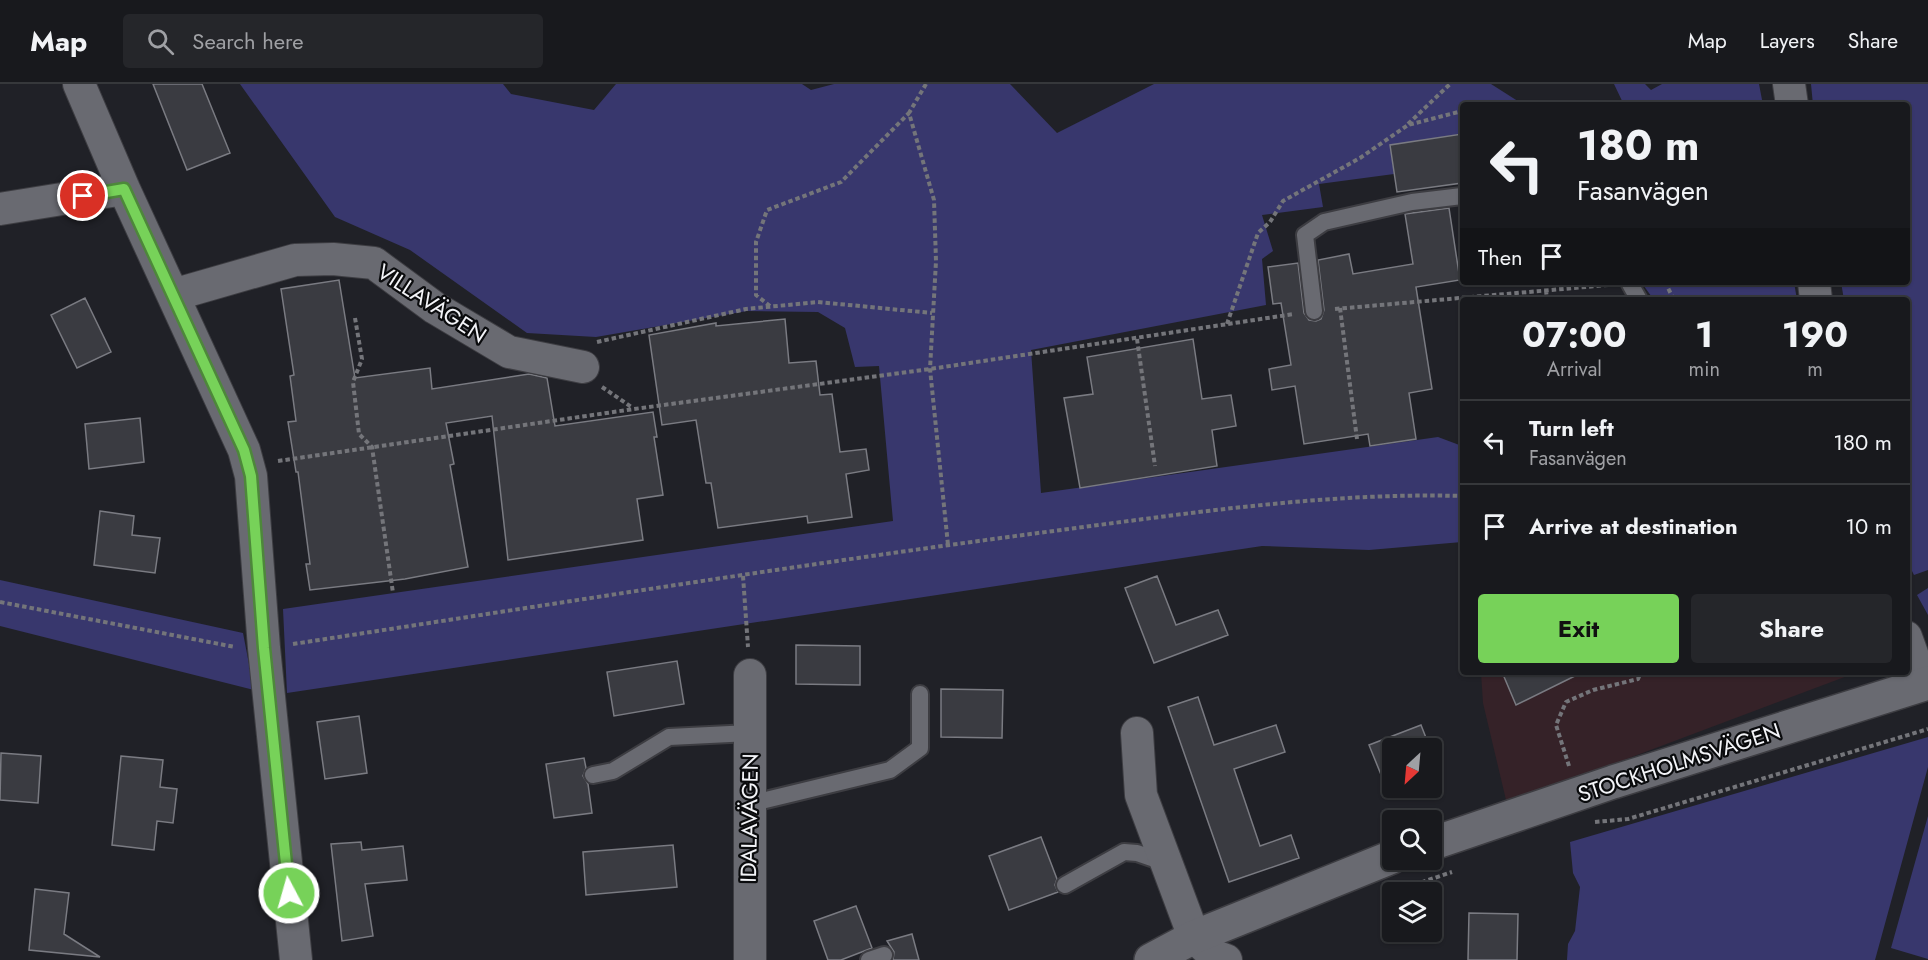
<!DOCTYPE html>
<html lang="en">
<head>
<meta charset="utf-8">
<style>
	:root { --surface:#18191d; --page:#25262a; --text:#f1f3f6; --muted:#9fa0a4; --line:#36383b; --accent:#77d259 }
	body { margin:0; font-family:Jost,sans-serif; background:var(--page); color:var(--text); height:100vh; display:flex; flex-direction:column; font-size:22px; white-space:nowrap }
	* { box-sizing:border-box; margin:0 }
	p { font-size:20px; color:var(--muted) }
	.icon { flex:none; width:33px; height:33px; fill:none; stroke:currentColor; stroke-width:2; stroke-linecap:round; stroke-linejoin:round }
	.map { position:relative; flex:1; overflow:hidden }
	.sheet { position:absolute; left:1460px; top:213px; width:450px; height:378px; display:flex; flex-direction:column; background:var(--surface); border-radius:6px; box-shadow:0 2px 4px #0004,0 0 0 2px var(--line) }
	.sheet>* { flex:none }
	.guide { position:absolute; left:1460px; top:18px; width:450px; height:183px; border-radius:6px; box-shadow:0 2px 4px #0004,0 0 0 2px var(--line); background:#18191d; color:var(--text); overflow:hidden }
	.needle { width:39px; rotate:206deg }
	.buttons { position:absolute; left:1382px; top:654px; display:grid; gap:12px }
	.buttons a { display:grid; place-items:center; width:60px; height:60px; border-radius:6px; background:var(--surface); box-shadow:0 2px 4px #0004,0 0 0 2px var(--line); font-size:30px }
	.pin { position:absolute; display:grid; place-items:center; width:51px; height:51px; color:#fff; margin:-26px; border:3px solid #fff; border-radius:50%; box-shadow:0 2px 6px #0007 }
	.me { position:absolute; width:66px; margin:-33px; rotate:354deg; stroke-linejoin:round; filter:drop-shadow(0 0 4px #0008) }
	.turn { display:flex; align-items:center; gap:21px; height:126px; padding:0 18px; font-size:27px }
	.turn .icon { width:78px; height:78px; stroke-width:2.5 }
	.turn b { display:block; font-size:42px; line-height:51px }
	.then { display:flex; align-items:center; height:57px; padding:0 18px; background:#0003; gap:12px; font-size:22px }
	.eta { display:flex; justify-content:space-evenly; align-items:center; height:102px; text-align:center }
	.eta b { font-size:36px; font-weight:700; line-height:42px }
	.button { display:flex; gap:12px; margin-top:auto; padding:12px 18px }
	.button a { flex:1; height:69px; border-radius:6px; background:var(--accent); color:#111; font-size:24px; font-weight:700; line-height:69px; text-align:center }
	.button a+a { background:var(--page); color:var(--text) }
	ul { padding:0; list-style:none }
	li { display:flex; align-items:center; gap:18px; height:84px; padding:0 18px; border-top:2px solid var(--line) }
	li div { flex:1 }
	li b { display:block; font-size:22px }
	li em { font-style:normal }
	header { display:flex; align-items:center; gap:36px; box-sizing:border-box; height:84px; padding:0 30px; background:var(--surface); border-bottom:2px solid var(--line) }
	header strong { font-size:28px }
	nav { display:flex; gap:33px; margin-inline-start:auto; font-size:21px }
	.search { width:420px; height:54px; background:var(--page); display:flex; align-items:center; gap:15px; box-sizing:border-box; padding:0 21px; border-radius:6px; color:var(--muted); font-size:22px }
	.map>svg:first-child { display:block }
</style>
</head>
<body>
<header>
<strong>Map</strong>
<div class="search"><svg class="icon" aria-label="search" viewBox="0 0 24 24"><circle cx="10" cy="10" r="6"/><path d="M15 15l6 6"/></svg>Search here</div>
<nav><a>Map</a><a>Layers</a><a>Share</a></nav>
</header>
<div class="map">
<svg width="1928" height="876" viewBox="0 0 1928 876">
	<rect width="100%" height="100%" fill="#202127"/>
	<path fill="#352228" d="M1481,588h370l-1,3 -343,129 -24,-101z"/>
	<path fill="#38376d" d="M240,0h263l8,10 83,16 22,-26h186l9,6 23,-6h176l47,49 97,-49h337l33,21h-62v29l-72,11 4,29 -75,10 4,23 -61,8 11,36 -11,8 4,46 -235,45 10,143 397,-56 24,9v96l-93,8 -107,-4 -975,147 -4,-84 610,-88 -14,-155 -24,1 -10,-39 -27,-16 -71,-1 -151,26 -69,-4 -117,-83 -75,-33z
		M1614,0h31l6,6 11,-6h97l4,21h-139z
		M1811,0h117v486l-14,5 -8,-16v-259h-62l-3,-18h65v-177h-93z
		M1641,198h153l3,18h-143z
		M0,496l243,53 11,57 -254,-64z
		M1928,504v27l-11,-20z
		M1928,653v30l-53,193h-308l1,-16 7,-13 5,-44 -7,-14 -3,-31z
		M1928,732v143l-37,-11z"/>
	<path fill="#3a3b41" stroke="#7a7b82" stroke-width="1.5" d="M153,0h49l28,69 -43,17z
		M1462,50v49l-65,9 -7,-47z
		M1449,124l11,72 -44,7 16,102 -23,4 7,46 -46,7 -2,-12 -64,10 -9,-58 -23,4 -3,-21 22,-4 -10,-62 -8,1 -5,-37 30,-4 6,50 5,7 7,1 5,-2 3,-9 -6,-50 31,-6 4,20 60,-10 -8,-50z
		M339,196l16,98 75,-10 2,21 97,-15 18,4 8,48 98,-14 4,25h-3l9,58 -26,4 6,41 -135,20 -16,-144 -46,7 8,41 -4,1 18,102 -63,12 -95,11 -4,-26h4l-12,-92h-2l-8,-50 8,-1 -6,-45 4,-1 -13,-86z
		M85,214l26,54 -34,16 -26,-53z
		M785,235l4,44 27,-2 4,34 12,-1 8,58 26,-3 3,21 -23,4 6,43 -44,6 -1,-7 -89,12 -7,-45h-5l-10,-63 -34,5 -13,-90 67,-12v3z
		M1193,255l9,60 29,-4 5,31 -24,4 5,36 -137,22 -16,-90 29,-4 -6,-37z
		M140,334l4,44 -55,7 -4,-45z
		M100,427l34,5 -2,19 28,3 -5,35 -61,-8z
		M1157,492l19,49 42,-15 10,25 -74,28 -29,-75z
		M796,561l64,1v39l-64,-1z
		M677,577l7,43 -70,12 -7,-44z
		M1502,588h81l-67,33z
		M941,605l62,1 -1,48 -61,-1z
		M1198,613l16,48 62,-20 9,27 -51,17 26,77 31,-11 8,23 -70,24 -61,-175z
		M359,632l8,57 -42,6 -8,-57z
		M1421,641l9,23h-38v31l-8,3 -15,-37z
		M1,669l40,3 -3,47 -38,-3z
		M121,672l42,4 -3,27 17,2 -4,34 -16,-2 -3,29 -42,-5z
		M584,674l2,10 -3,8 5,8 4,29 -38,5 -8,-54z
		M1041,753l16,42 -2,6 3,7 -49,18 -20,-54z
		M361,758l1,8 41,-4 4,34 -42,4 8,52 -31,5 -11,-97z
		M673,761l4,42 -91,8 -3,-43z
		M35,805l34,4 -5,41 36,23 -71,-7z
		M856,822l16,42 -31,12h-13l-14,-39z
		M1469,829l49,1 -1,46h-49z
		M912,850l7,26h-26l1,-8 -7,-11z"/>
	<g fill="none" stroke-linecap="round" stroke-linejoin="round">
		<defs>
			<path id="service" d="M1629,198l10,18
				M1314,227l-9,-76 19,-13 88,-20 50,-6
				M593,691l20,-4 56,-34 81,-4
				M749,720l141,-34 30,-22v-54
				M1065,801l59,-33 13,1 29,10
				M869,876l15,-5"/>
			<path id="minor" d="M79,0l45,105 120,261 7,26 13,172 32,312
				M1789,0l3,21
				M0,125l124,-20
				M1814,198l2,18
				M173,211l122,-35 38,-1 41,4 61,45 74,44 74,15
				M1906,553l17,47
				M1137,649l4,62 53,142 21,19 11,4
				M750,876v-285"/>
			<path id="tertiary" d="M1431,760l182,-62 315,-99
				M1151,876l43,-23 198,-80"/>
		</defs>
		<use href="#service" stroke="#3d3d42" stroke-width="20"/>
		<use href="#minor" stroke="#3d3d42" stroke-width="34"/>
		<use href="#tertiary" stroke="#3d3d42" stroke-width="36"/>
		<path stroke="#74757a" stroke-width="4" stroke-dasharray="4.5 3" stroke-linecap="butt" d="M926,0l-17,29 25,87 2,61 -6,108 18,176
			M1408,40l42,-40
			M1665,198l9,18
			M1546,206l1,10
			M770,222l-14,-11v-53l11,-32 74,-28 68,-69
			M1340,224l17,131
			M1335,225l273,-24
			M355,234l7,41 -9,23 6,52 13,13 21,146
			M1227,240l31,-91 12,-11 13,-21 77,-43 48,-33 54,-14
			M1137,255l18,127
			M597,258l149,-33 72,-7 114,11
			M602,303l31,21
			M278,377l356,-52 296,-40 364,-55
			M743,492l5,71
			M0,518l235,45
			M293,560c248,-38 496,-78 745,-111 140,-18 283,-41 424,-37
			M1569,682l-13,-41 10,-23 27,-12 45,-11 3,-7
			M1595,738l33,-3 300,-90
			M1393,808l59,-20"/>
		<use href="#service" stroke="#696a71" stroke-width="16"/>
		<use href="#minor" stroke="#696a71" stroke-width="32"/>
		<use href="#tertiary" stroke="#696a71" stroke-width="33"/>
	</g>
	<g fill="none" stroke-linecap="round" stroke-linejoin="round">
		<defs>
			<path id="route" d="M83,112l41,-7 120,261 7,26 13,172 25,245"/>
		</defs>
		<use href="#route" stroke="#4d883a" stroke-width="15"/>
		<use href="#route" stroke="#77d259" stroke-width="10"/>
	</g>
	<g text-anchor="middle" stroke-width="4.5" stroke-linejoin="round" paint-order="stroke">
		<g font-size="22" fill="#f3f4f8" stroke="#0a0b0d">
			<text transform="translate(432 219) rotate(33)" y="8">VILLAVÄGEN</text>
			<text transform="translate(1679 678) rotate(-18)" y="8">STOCKHOLMSVÄGEN</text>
			<text transform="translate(749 734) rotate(-89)" y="8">IDALAVÄGEN</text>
		</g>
	</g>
</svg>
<div class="buttons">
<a><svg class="needle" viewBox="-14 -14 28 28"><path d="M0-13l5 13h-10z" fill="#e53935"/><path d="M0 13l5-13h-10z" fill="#9fa0a4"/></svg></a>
<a><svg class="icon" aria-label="search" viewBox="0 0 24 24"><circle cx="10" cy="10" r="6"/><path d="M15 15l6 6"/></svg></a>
<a><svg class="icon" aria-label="layers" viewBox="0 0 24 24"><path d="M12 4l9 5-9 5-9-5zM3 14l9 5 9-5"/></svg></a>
</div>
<div class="pin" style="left:83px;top:112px;background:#d93025"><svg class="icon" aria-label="arrive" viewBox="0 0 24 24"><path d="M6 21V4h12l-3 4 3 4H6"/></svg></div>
<svg class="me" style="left:289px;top:809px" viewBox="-20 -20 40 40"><circle r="17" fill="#77d259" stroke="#fff" stroke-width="3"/><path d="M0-11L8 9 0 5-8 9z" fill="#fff"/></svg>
<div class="guide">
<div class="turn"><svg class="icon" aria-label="left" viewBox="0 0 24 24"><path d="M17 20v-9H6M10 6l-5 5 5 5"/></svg><div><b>180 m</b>Fasanvägen</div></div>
<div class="then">Then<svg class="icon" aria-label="arrive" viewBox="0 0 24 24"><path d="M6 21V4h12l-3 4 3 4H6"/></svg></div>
</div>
<section class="sheet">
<div class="eta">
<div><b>07:00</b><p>Arrival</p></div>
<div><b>1</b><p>min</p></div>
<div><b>190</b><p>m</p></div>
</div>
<ul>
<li><svg class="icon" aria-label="left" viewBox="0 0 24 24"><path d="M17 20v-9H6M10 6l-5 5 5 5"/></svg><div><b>Turn left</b><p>Fasanvägen</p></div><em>180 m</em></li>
<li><svg class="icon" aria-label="arrive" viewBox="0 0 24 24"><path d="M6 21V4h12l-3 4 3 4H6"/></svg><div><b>Arrive at destination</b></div><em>10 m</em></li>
</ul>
<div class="button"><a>Exit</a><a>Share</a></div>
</section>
</div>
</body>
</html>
